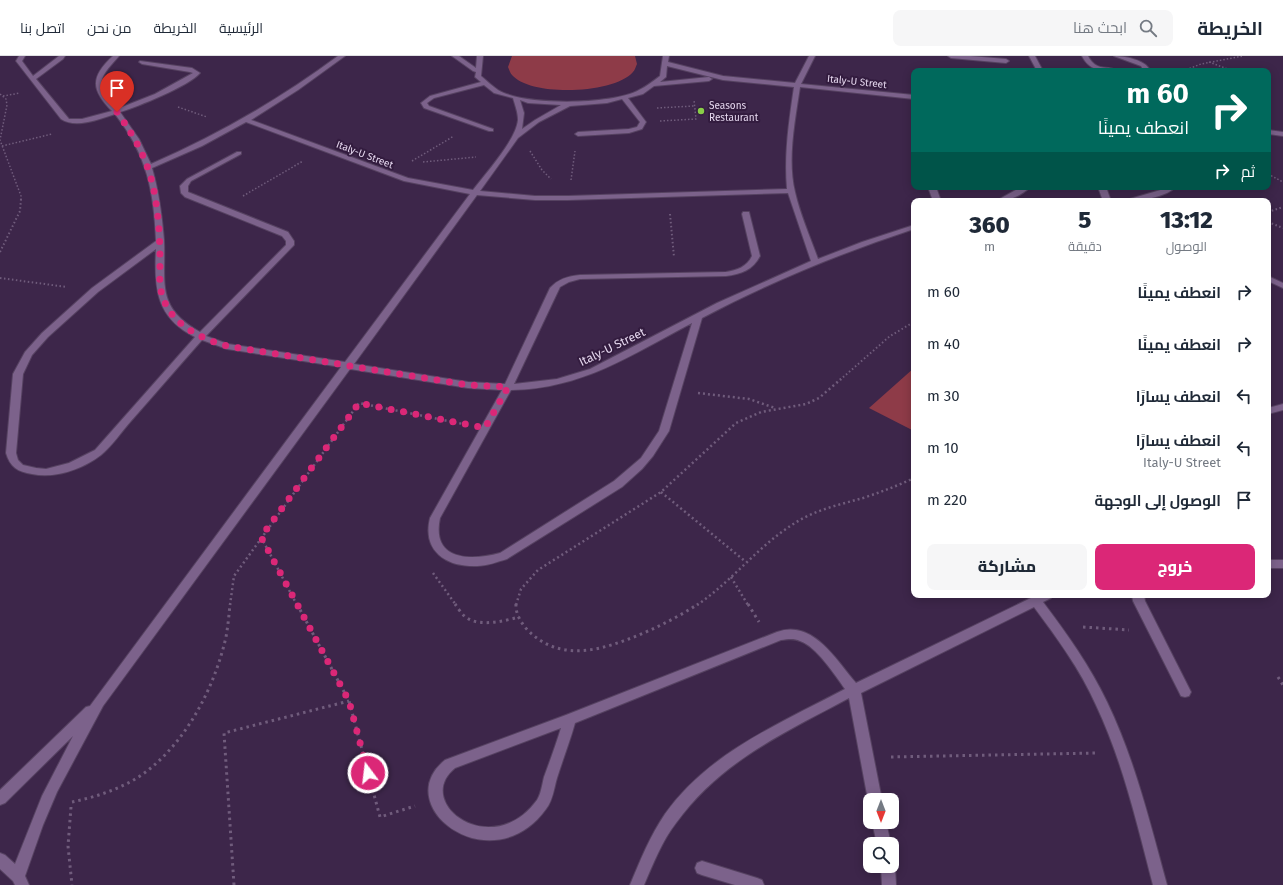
<!DOCTYPE html>
<html lang="ar">
<head>
<meta charset="utf-8">
<style>
	:root { --surface:#fff; --page:#f6f6f7; --text:#1f2937; --muted:#747a83; --line:#e0e1e3; --accent:#db2777 }
	body { margin:0; font-family:"Fira Sans",Cairo,sans-serif; background:var(--page); color:var(--text); direction:rtl; height:100vh; display:flex; flex-direction:column; font-size:15px; white-space:nowrap }
	* { box-sizing:border-box; margin:0 }
	p { font-size:13px; color:var(--muted) }
	.icon { flex:none; width:22px; height:22px; fill:none; stroke:currentColor; stroke-width:2; stroke-linecap:round; stroke-linejoin:round }
	.map { position:relative; flex:1; overflow:hidden; direction:ltr }
	.panel { position:absolute; left:911px; top:142px; width:360px; height:400px; display:flex; flex-direction:column; background:var(--surface); border-radius:8px; box-shadow:0 2px 10px #0003; direction:rtl }
	.panel>* { flex:none }
	.top-card { position:absolute; left:911px; top:12px; width:360px; height:122px; border-radius:8px; box-shadow:0 2px 10px #0003; direction:rtl; background:#00695c; color:#fff; overflow:hidden }
	.needle { width:26px; rotate:180deg }
	.fabs { position:absolute; left:863px; top:737px; display:grid; gap:8px }
	.fabs a { display:grid; place-items:center; width:36px; height:36px; border-radius:8px; background:var(--surface); box-shadow:0 2px 10px #0003; font-size:20px }
	.pin { position:absolute; display:grid; place-items:center; width:34px; height:34px; color:#fff; margin:-41px -17px; border-radius:50% 50% 50% 0; rotate:-45deg; box-shadow:0 0 4px #0007 }
	.pin .icon { rotate:45deg }
	.me { position:absolute; width:44px; margin:-22px; rotate:345deg; stroke-linejoin:round; filter:drop-shadow(0 0 3px #0008) }
	.turn { display:flex; align-items:center; gap:14px; height:84px; padding:0 16px; font-size:18px }
	.turn .icon { width:52px; height:52px; stroke-width:2.5 }
	.turn b { display:block; font-size:28px; line-height:34px }
	.then { display:flex; align-items:center; height:38px; padding:0 16px; background:#0003; gap:8px; font-size:15px }
	.eta { display:flex; justify-content:space-evenly; align-items:center; height:68px; text-align:center }
	.eta b { font-size:24px; font-weight:800; line-height:28px }
	.primary-button { display:flex; gap:8px; margin-top:auto; padding:8px 16px }
	.primary-button a { flex:1; height:46px; border-radius:8px; background:var(--accent); color:#fff; font-size:16px; font-weight:800; line-height:46px; text-align:center }
	.primary-button a+a { background:var(--page); color:var(--text) }
	ul { padding:0; list-style:none }
	li { display:flex; align-items:center; gap:12px; height:52px; padding:0 16px }
	li div { flex:1 }
	li b { display:block; font-size:15px }
	li em { font-style:normal }
	header { display:flex; align-items:center; gap:24px; box-sizing:border-box; height:56px; padding:0 20px; background:var(--surface); border-bottom:1px solid var(--line) }
	header strong { font-size:19px }
	nav { display:flex; gap:22px; margin-inline-start:auto; font-size:14px }
	.search { width:280px; height:36px; background:var(--page); display:flex; align-items:center; gap:10px; box-sizing:border-box; padding:0 14px; border-radius:8px; color:var(--muted); font-size:15px }
	.map>svg:first-child { display:block }
</style>
</head>
<body>
<header>
<strong>الخريطة</strong>
<div class="search"><svg class="icon" aria-label="search" viewBox="0 0 24 24"><circle cx="10" cy="10" r="6"/><path d="M15 15l6 6"/></svg>ابحث هنا</div>
<nav><a>الرئيسية</a><a>الخريطة</a><a>من نحن</a><a>اتصل بنا</a></nav>
</header>
<div class="map">
<svg width="1283" height="829" viewBox="0 0 1283 829">
	<rect width="100%" height="100%" fill="#3d264a"/>
	<path fill="#8e3b48" d="M512,0h123l2,8c-1,2 -2,6 -4,8 -19,22 -102,25 -121,3 -2,-2 -3,-6 -4,-8z
		M914,312v63l-45,-23z"/>
	<g fill="none" stroke-linecap="round" stroke-linejoin="round">
		<defs>
			<path id="minor" d="M19,0h6l-3,5 11,15 26,-20h6l-2,3 -27,20 33,40h13l30,-8c-21,-21 -22,-34 1,-55h6c-21,23 -25,29 -2,53l38,-15 38,-21 -3,-1 -48,-8 -3,-2 1,-1 52,7 8,5c-11,13 -63,34 -80,39l19,27 12,25c67,-29 129,-65 187,-108h7l-47,34 -47,30 157,58 65,12c13,-17 43,-50 45,-70 0,-8 -3,-15 -5,-22l-19,-5 -10,-8 -50,13 -7,5 2,3 64,23v2h-4l-65,-23 -3,-5 9,-7 51,-14 -6,-5 1,-5 -3,-1 -21,-15h7l17,12 1,-12h6l-2,20c6,5 11,10 17,14 26,16 114,15 141,0 7,-3 14,-9 21,-14l3,-20h6l-1,6 55,14 72,7 14,-27h6l-14,28 113,11v4l-114,-12c-5,33 -13,73 -5,105 5,22 15,45 23,67l44,-17 52,-17v4c-73,24 -144,53 -212,89l-33,113 -16,25 -11,13 -20,18 -115,72c-10,3 -20,7 -30,7 -31,1 -55,-15 -47,-48l72,-128 -34,-2 -118,-19 -247,337 -46,86 -14,33 -18,51 4,9h-14l-2,-4 -13,-12v-16l5,2 10,9 27,-68 31,-60 -68,67 -5,2v-15l86,-83 4,-1 251,-339 -114,-18 -25,-9c-24,27 -47,54 -71,81 -9,10 -19,25 -30,34 -18,14 -46,24 -69,19 -14,-2 -22,-7 -26,-21l7,-79 12,-22 17,-19 50,-45 64,-47c-2,-50 -9,-86 -41,-127 -16,5 -39,15 -54,5l-45,-58zM667,10l56,14 71,7c-5,34 -10,67 -7,102l-219,7h-33l-55,-5 38,-53 21,-16 31,-16 37,-3 15,-4 18,23 -3,5 -8,2 -51,3 -3,2 3,2 51,-3 13,-4 4,-7 -18,-24 15,-4 11,-8 55,-5 3,-2 -3,-2 -49,5 6,-5zM520,44l8,3 33,2 -26,15 -13,9 2,-16zM246,66l158,59 66,13 -125,168 -117,-18 -22,-8 88,-91v-4l-6,-9 -100,-40v-6l3,-5 50,-27v-2h-4l-50,27 -7,7 1,7 4,4 97,39 4,5v4l-86,87c-45,-25 -34,-49 -36,-92 -2,-24 -5,-48 -12,-72l50,-22zM788,137l23,68 -94,42 -127,66 -33,10 -43,5 46,-97 9,-5 11,-3 146,-3c15,-2 27,-6 34,-20l-11,-44h-6l-1,2 10,42c-5,11 -15,14 -26,16l-146,3c-12,1 -22,4 -30,13l-45,96 -37,-2 -114,-18 123,-169 58,5h33zM156,193c-2,39 0,69 39,88l-100,113 -26,13 -23,6 -10,-1 -13,-3 -5,-5 -2,-7 7,-79 9,-19 16,-18 50,-45zM692,267l-33,108 -18,27 -27,23 -114,72c-30,8 -69,8 -60,-35l71,-128c71,-1 120,-35 181,-67z
				M948,0h22l36,3 3,2 -3,2 -55,-5z
				M1029,0h6l8,15h-6z
				M1082,0h6c9,17 19,8 31,15 -16,0 -29,1 -37,-15z
				M1114,0c10,0 33,4 36,15h-6l-3,-5z
				M1268,74l15,2v4l-15,-2z
				M928,131h8l5,14h-8z
				M1021,131h9c-9,9 -21,14 -34,14z
				M1098,131h8l5,14h-8z
				M1167,131h8c-9,11 -38,14 -52,14l41,-12z
				M1268,220l15,7v5l-15,-7z
				M1283,348v6l-15,4v-6z
				M1268,504h15v8h-15z
				M1037,539h16l-2,3 -8,4c24,32 47,64 64,100 28,58 43,121 60,183h-14c-16,-61 -30,-123 -57,-180 -16,-36 -39,-67 -62,-98l-173,86 21,107h-12v4l-2,-4 -19,-102c-65,35 -128,63 -173,125 -14,18 -23,41 -32,62h-14c10,-24 20,-49 35,-71 44,-62 116,-91 180,-125 -10,-14 -29,-43 -45,-48 -6,-3 -12,-2 -19,-1l-206,83c-5,18 -12,36 -18,55 -3,10 -4,22 -11,31 -54,75 -158,-3 -101,-49l121,-45 211,-83c36,-13 59,28 79,51zM561,672c-5,16 -11,33 -17,49 -2,8 -3,17 -7,23 -45,62 -125,3 -82,-32z
				M1132,539h12l1,6 46,91 -2,4 -4,1 -4,-1 -48,-95z
				M872,766h14l5,22h-14z
				M702,805l55,17 5,2 2,5h-29l-33,-10 -5,-2 -2,-5 2,-5z
				M892,805l3,5 1,19h-14l-1,-19h11z"/>
		</defs>
		<use href="#minor" stroke="#564261" stroke-width="2"/>
		<path stroke="#705c7c" stroke-width="1.5" stroke-dasharray="1.5 2" stroke-linecap="butt" d="M1209,6l24,9
			M1183,15l18,-7 42,-8
			M0,38l6,5 1,6 -7,35 21,56v4
			M3,40l17,-3
			M178,51l29,10
			M657,52l37,-2
			M660,65l36,-2 -2,-19
			M2,90l50,-12
			M530,95l12,19 9,9
			M412,105l42,-25
			M423,106l53,-5
			M1268,118l15,8
			M571,124l4,-29
			M243,140l60,-35"/>
		<path stroke="#705c7c" stroke-width="2" stroke-dasharray="1.5 2.5" stroke-linecap="butt" d="M1268,156l15,-5
			M670,158l4,43
			M1268,166l15,6
			M0,196l20,-41 1,-12
			M0,222l67,9
			M840,324l50,-44 24,-14"/>
		<path stroke="#705c7c" stroke-width="2.5" stroke-dasharray="2 3" stroke-linecap="butt" d="M698,337l51,6 26,9
			M661,436l85,70
			M261,481l36,68
			M433,517l23,32
			M731,521l17,28
			M230,549l4,-29 125,-173 104,21
			M516,549l5,-16 17,-19 123,-78 75,-69 25,-11 45,-8 13,-6 22,-19
			M697,549c37,-25 64,-63 103,-85 19,-11 42,-16 63,-22 18,-6 34,-12 51,-20"/>
		<path stroke="#705c7c" stroke-width="3" stroke-dasharray="2.5 4" stroke-linecap="butt" d="M297,548l52,97 31,116 35,-11
			M455,548c3,4 7,11 12,14 14,9 37,3 52,-1
			M516,548c-1,11 8,24 17,31 32,27 71,14 106,0 21,-9 41,-19 59,-31
			M748,548l11,18
			M1083,571l46,3
			M1278,621l5,8
			M891,701l207,-4
			M72,746c28,-6 58,-16 80,-35 38,-32 63,-82 74,-130 2,-11 3,-22 4,-33
			M71,751l-3,39 4,39
			M234,829l-10,-152 125,-32"/>
		<use href="#minor" fill="#7c628b" fill-rule="evenodd"/>
	</g>
	<g fill="none" stroke-linecap="round" stroke-linejoin="round">
		<path stroke="#db2777" stroke-width="7" stroke-dasharray="0 12.6" d="M117,56c21,30 34,54 39,91 3,19 4,39 4,58 0,10 -1,21 1,30 7,32 38,47 66,55l241,39 40,2 -23,41 -126,-25 -98,134 88,164 19,72"/>
	</g>
	<circle fill="#89ce48" stroke="#331c3f" stroke-width="1.5" cx="701" cy="55" r="4"/>
	<g text-anchor="middle" stroke-width="4" stroke-linejoin="round" paint-order="stroke">
		<g font-size="10" fill="#e6d8ef" stroke="#331c3f">
			<text transform="translate(857 25) rotate(6)" y="4">Italy-U Street</text>
			<text transform="translate(365 98) rotate(21)" y="4">Italy-U Street</text>
		</g>
		<g font-size="10" fill="#e6d8ef" stroke="#331c3f" text-anchor="start">
			<text x="709" y="53">Seasons<tspan x="709" dy="12">Restaurant</tspan></text>
		</g>
		<g font-size="12" fill="#e6d8ef" stroke="#331c3f">
			<text transform="translate(612 291) rotate(-26)" y="4">Italy-U Street</text>
		</g>
	</g>
</svg>
<div class="fabs">
<a><svg class="needle" viewBox="-14 -14 28 28"><path d="M0-13l5 13h-10z" fill="#e53935"/><path d="M0 13l5-13h-10z" fill="#747a83"/></svg></a>
<a><svg class="icon" aria-label="search" viewBox="0 0 24 24"><circle cx="10" cy="10" r="6"/><path d="M15 15l6 6"/></svg></a>
</div>
<div class="pin" style="left:117px;top:56px;background:#d93025"><svg class="icon" aria-label="arrive" viewBox="0 0 24 24"><path d="M6 21V4h12l-3 4 3 4H6"/></svg></div>
<svg class="me" style="left:368px;top:717px" viewBox="-20 -20 40 40"><circle r="17" fill="#db2777" stroke="#fff" stroke-width="3"/><path d="M0-11L8 9 0 5-8 9z" fill="#fff"/></svg>
<div class="top-card">
<div class="turn"><svg class="icon" aria-label="right" viewBox="0 0 24 24"><path d="M7 20v-9h11M14 6l5 5-5 5"/></svg><div><b>60 m</b>انعطف يمينًا</div></div>
<div class="then">ثم<svg class="icon" aria-label="right" viewBox="0 0 24 24"><path d="M7 20v-9h11M14 6l5 5-5 5"/></svg></div>
</div>
<section class="panel">
<div class="eta">
<div><b>13:12</b><p>الوصول</p></div>
<div><b>5</b><p>دقيقة</p></div>
<div><b>360</b><p>m</p></div>
</div>
<ul>
<li><svg class="icon" aria-label="right" viewBox="0 0 24 24"><path d="M7 20v-9h11M14 6l5 5-5 5"/></svg><div><b>انعطف يمينًا</b></div><em>60 m</em></li>
<li><svg class="icon" aria-label="right" viewBox="0 0 24 24"><path d="M7 20v-9h11M14 6l5 5-5 5"/></svg><div><b>انعطف يمينًا</b></div><em>40 m</em></li>
<li><svg class="icon" aria-label="left" viewBox="0 0 24 24"><path d="M17 20v-9H6M10 6l-5 5 5 5"/></svg><div><b>انعطف يسارًا</b></div><em>30 m</em></li>
<li><svg class="icon" aria-label="left" viewBox="0 0 24 24"><path d="M17 20v-9H6M10 6l-5 5 5 5"/></svg><div><b>انعطف يسارًا</b><p>Italy-U Street</p></div><em>10 m</em></li>
<li><svg class="icon" aria-label="arrive" viewBox="0 0 24 24"><path d="M6 21V4h12l-3 4 3 4H6"/></svg><div><b>الوصول إلى الوجهة</b></div><em>220 m</em></li>
</ul>
<div class="primary-button"><a>خروج</a><a>مشاركة</a></div>
</section>
</div>
</body>
</html>
